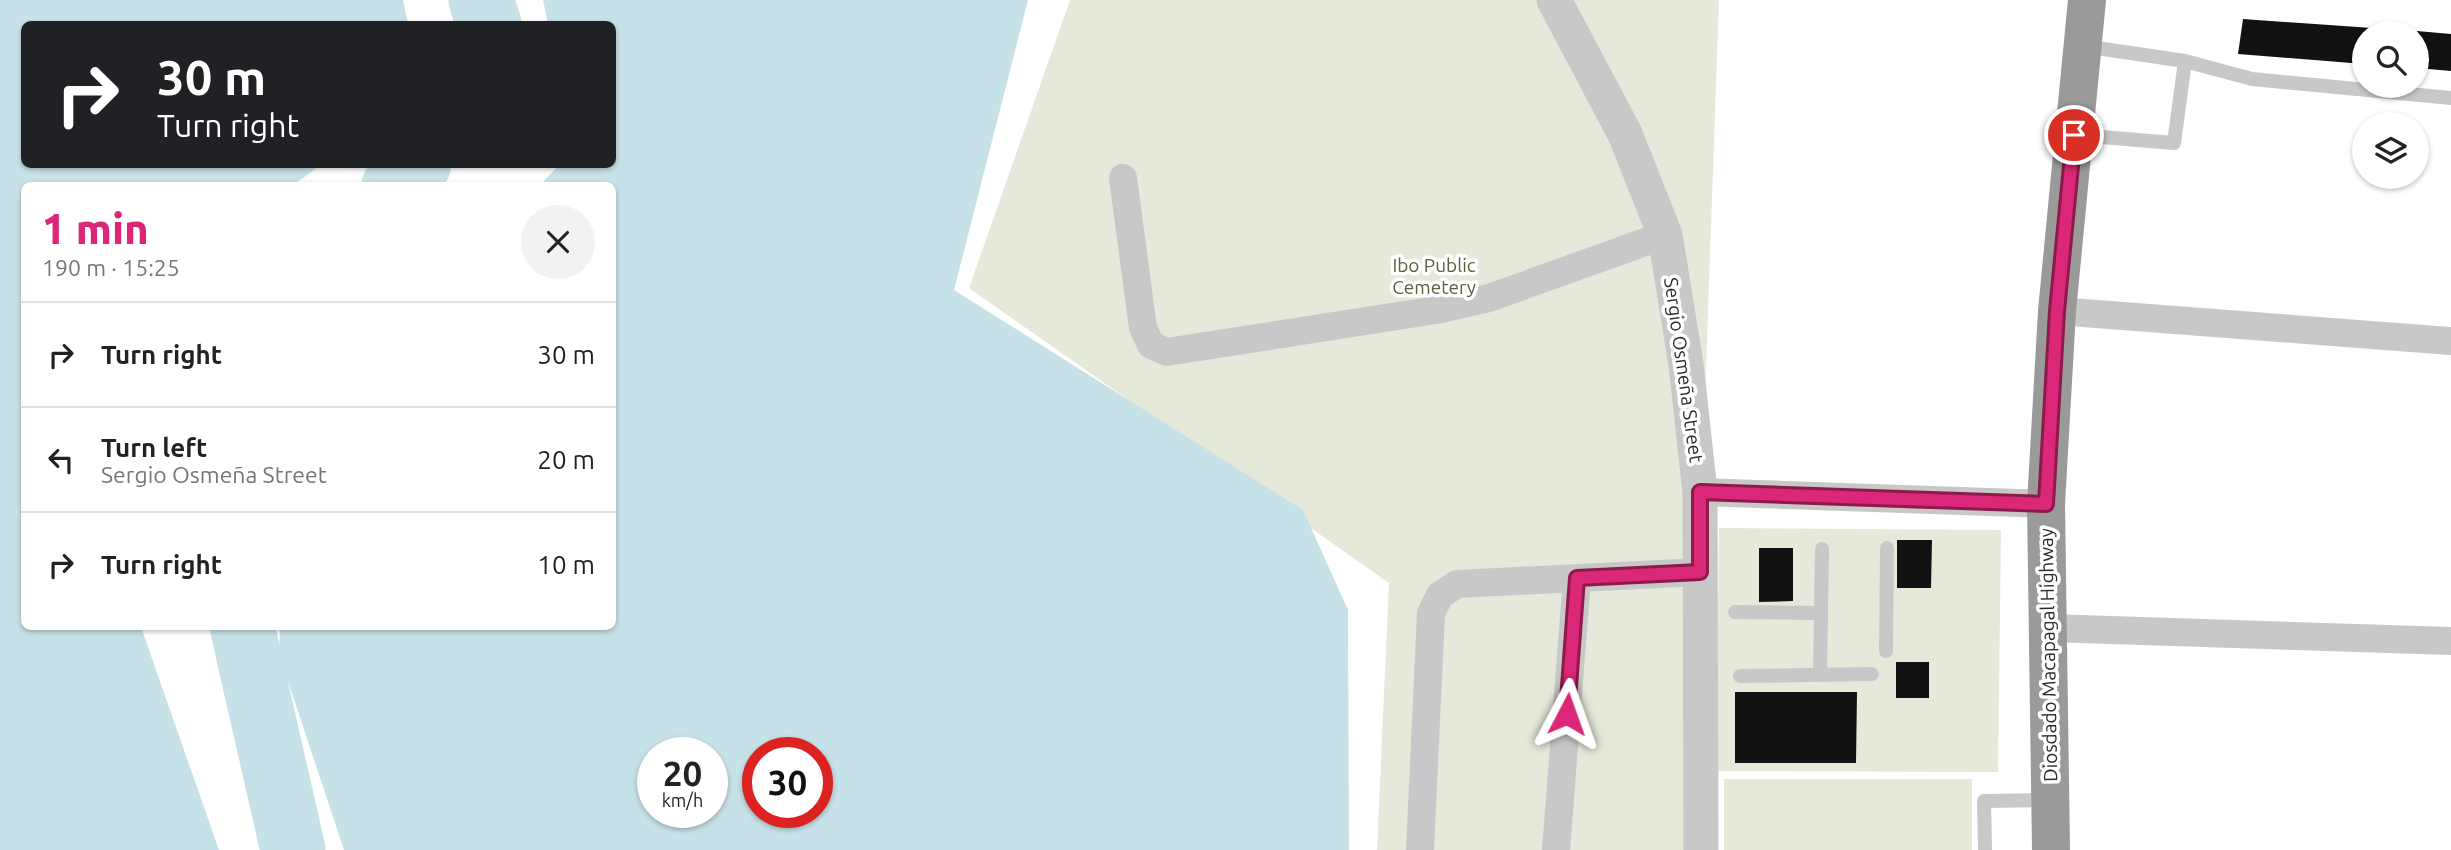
<!DOCTYPE html>
<html lang="en">
<head>
<meta charset="utf-8">
<style>
	:root { --surface:#fff; --page:#f2f2f2; --text:#222; --muted:#767676; --line:#e0e0e0; --accent:#db2777 }
	body { margin:0; font-family:Ubuntu,sans-serif; background:var(--page); color:var(--text); height:100vh; display:flex; flex-direction:column; font-size:26px; white-space:nowrap }
	* { box-sizing:border-box; margin:0 }
	p { font-size:23px; color:var(--muted) }
	.icon { flex:none; width:38px; height:38px; fill:none; stroke:currentColor; stroke-width:2; stroke-linecap:round; stroke-linejoin:round }
	.map { position:relative; flex:1; overflow:hidden }
	.sheet { position:absolute; left:21px; top:182px; width:595px; height:448px; display:flex; flex-direction:column; background:var(--surface); border-radius:10px; box-shadow:0 2px 5px #0004 }
	.sheet>* { flex:none }
	.banner { position:absolute; left:21px; top:21px; width:595px; height:147px; border-radius:10px; box-shadow:0 2px 5px #0004; background:#202124; color:#fff; overflow:hidden }
	.tools { position:absolute; left:2352px; top:21px; display:grid; gap:14px }
	.tools a { display:grid; place-items:center; width:77px; height:77px; border-radius:50%; background:var(--surface); box-shadow:0 2px 5px #0004; font-size:35px }
	.speed { position:absolute; left:637px; top:737px; display:flex; gap:14px; font-size:35px; font-weight:700; text-align:center }
	.speed>* { display:grid; place-content:center; width:91px; height:91px; border-radius:50%; background:var(--surface); box-shadow:0 2px 5px #0004; line-height:1 }
	.speed small { font-size:18px; font-weight:400 }
	.speed .limit { border:10px solid #d22; background:#fff; color:#111 }
	.pin { position:absolute; display:grid; place-items:center; width:60px; height:60px; color:#fff; margin:-30px; border:4px solid #fff; border-radius:50%; box-shadow:0 2px 7px #0007 }
	.me { position:absolute; width:77px; margin:-38px; rotate:4deg; stroke-linejoin:round; filter:drop-shadow(0 0 5px #0008) }
	.turn { display:flex; align-items:center; gap:24px; height:147px; padding:0 21px; font-size:32px }
	.turn .icon { width:91px; height:91px; stroke-width:2.5 }
	.turn b { display:block; font-size:49px; line-height:60px }
	.round { display:grid; place-items:center; flex:none; width:74px; height:74px; border-radius:37px; background:var(--page) }
	.overview { display:flex; align-items:center; justify-content:space-between; height:119px; padding:0 21px }
	h1 { font-size:42px; font-weight:800; line-height:52px; color:var(--accent) }
	ul { padding:0; list-style:none }
	li { display:flex; align-items:center; gap:21px; height:105px; padding:0 21px; border-top:2px solid var(--line) }
	li div { flex:1 }
	li b { display:block; font-size:26px }
	li em { font-style:normal }
	.map>svg:first-child { display:block }
</style>
</head>
<body>
<div class="map">
<svg width="2451" height="850" viewBox="0 0 2451 850">
	<rect width="100%" height="100%" fill="#fff"/>
	<path fill="#e5e9d9" d="M1070,0h649l-30,850h-312l12,-267 -420,-295z
		M1719,528l282,2 -3,242 -282,-1z
		M1724,779h248v71h-248z"/>
	<path fill="#c6e1e8" fill-rule="evenodd" d="M0,0h403l5,24h-384v140l297,1 -28,20 -269,1v440l117,1 78,223h-219z
		M543,0h485l-74,290 349,220 45,100 1,240h-1005l-65,-196 1,-27 332,-1v-440l-72,-1 19,-20 53,-1v-140h-64zM653,752h59v60h-59zM758,752h59v60h-59z"/>
	<g fill="none" stroke-linecap="round" stroke-linejoin="round">
		<path stroke="#c6e1e8" stroke-width="65" d="M481,0l8,24
			M394,186l25,-22
			M242,626l51,224"/>
	</g>
	<path fill="#121212" d="M2243,19l172,12v2h-51v31l-126,-10z
		M2417,31l34,3v37l-34,-3z
		M1897,540h35l-1,48h-34z
		M1759,548h34v53l-34,1z
		M1896,662h33v36h-33z
		M1735,692h122l-1,71h-121z"/>
	<g fill="none" stroke-linecap="round" stroke-linejoin="round">
		<path stroke="#c8c8c8" stroke-width="14" d="M2083,46l102,15 67,18 199,19
			M2077,135l97,8 11,-82
			M1735,612l86,1
			M1886,651l1,-103
			M1820,675l2,-126
			M1740,676l132,-2
			M1985,850l-1,-49 65,-1"/>
		<path stroke="#c8c8c8" stroke-width="28" d="M1123,178l20,150 8,17 16,7 269,-42 53,-12 176,-63
			M2057,311l394,30
			M1700,492l346,12
			M2049,628l402,13
			M1420,850l11,-237 9,-18 17,-11 243,-12
			M1556,850l21,-272"/>
		<path stroke="#c8c8c8" stroke-width="35" d="M1554,0l71,134 40,101 21,129 14,128 1,358"/>
		<path stroke="#9a9a9a" stroke-width="38" d="M2051,850l-5,-346 11,-193 30,-311"/>
	</g>
	<g fill="none" stroke-linecap="round" stroke-linejoin="round">
		<defs>
			<path id="route" d="M1567,714l10,-136 123,-6v-80l346,12 11,-193 17,-176"/>
		</defs>
		<use href="#route" stroke="#8e194d" stroke-width="18"/>
		<use href="#route" stroke="#db2777" stroke-width="12"/>
	</g>
	<g text-anchor="middle" stroke-width="7" stroke-linejoin="round" paint-order="stroke">
		<g font-size="19" fill="#56643c" stroke="#fff">
			<text x="1434" y="272">Ibo Public<tspan x="1434" dy="22">Cemetery</tspan></text>
		</g>
		<g font-size="19" fill="#2b2b2b" stroke="#fff">
			<text transform="translate(1684 370) rotate(82)" y="7">Sergio Osmeña Street</text>
			<text transform="translate(2048 655) rotate(-91)" y="7">Diosdado Macapagal Highway</text>
		</g>
	</g>
</svg>
<div class="tools">
<a><svg class="icon" aria-label="search" viewBox="0 0 24 24"><circle cx="10" cy="10" r="6"/><path d="M15 15l6 6"/></svg></a>
<a><svg class="icon" aria-label="layers" viewBox="0 0 24 24"><path d="M12 4l9 5-9 5-9-5zM3 14l9 5 9-5"/></svg></a>
</div>
<div class="speed"><div>20<small>km/h</small></div><div class="limit">30</div></div>
<div class="pin" style="left:2074px;top:135px;background:#d93025"><svg class="icon" aria-label="arrive" viewBox="0 0 24 24"><path d="M6 21V4h12l-3 4 3 4H6"/></svg></div>
<svg class="me" style="left:1567px;top:714px" viewBox="-20 -20 40 40"><path d="M0-17L14 15 0 8-14 15z" fill="#db2777" stroke="#fff" stroke-width="4"/></svg>
<div class="banner">
<div class="turn"><svg class="icon" aria-label="right" viewBox="0 0 24 24"><path d="M7 20v-9h11M14 6l5 5-5 5"/></svg><div><b>30 m</b>Turn right</div></div>
</div>
<section class="sheet">
<div class="overview"><div><h1>1 min</h1><p>190 m · 15:25</p></div><a class="round"><svg class="icon" aria-label="close" viewBox="0 0 24 24"><path d="M6 6l12 12M18 6L6 18"/></svg></a></div>
<ul>
<li><svg class="icon" aria-label="right" viewBox="0 0 24 24"><path d="M7 20v-9h11M14 6l5 5-5 5"/></svg><div><b>Turn right</b></div><em>30 m</em></li>
<li><svg class="icon" aria-label="left" viewBox="0 0 24 24"><path d="M17 20v-9H6M10 6l-5 5 5 5"/></svg><div><b>Turn left</b><p>Sergio Osmeña Street</p></div><em>20 m</em></li>
<li><svg class="icon" aria-label="right" viewBox="0 0 24 24"><path d="M7 20v-9h11M14 6l5 5-5 5"/></svg><div><b>Turn right</b></div><em>10 m</em></li>
</ul>
</section>
</div>
</body>
</html>
